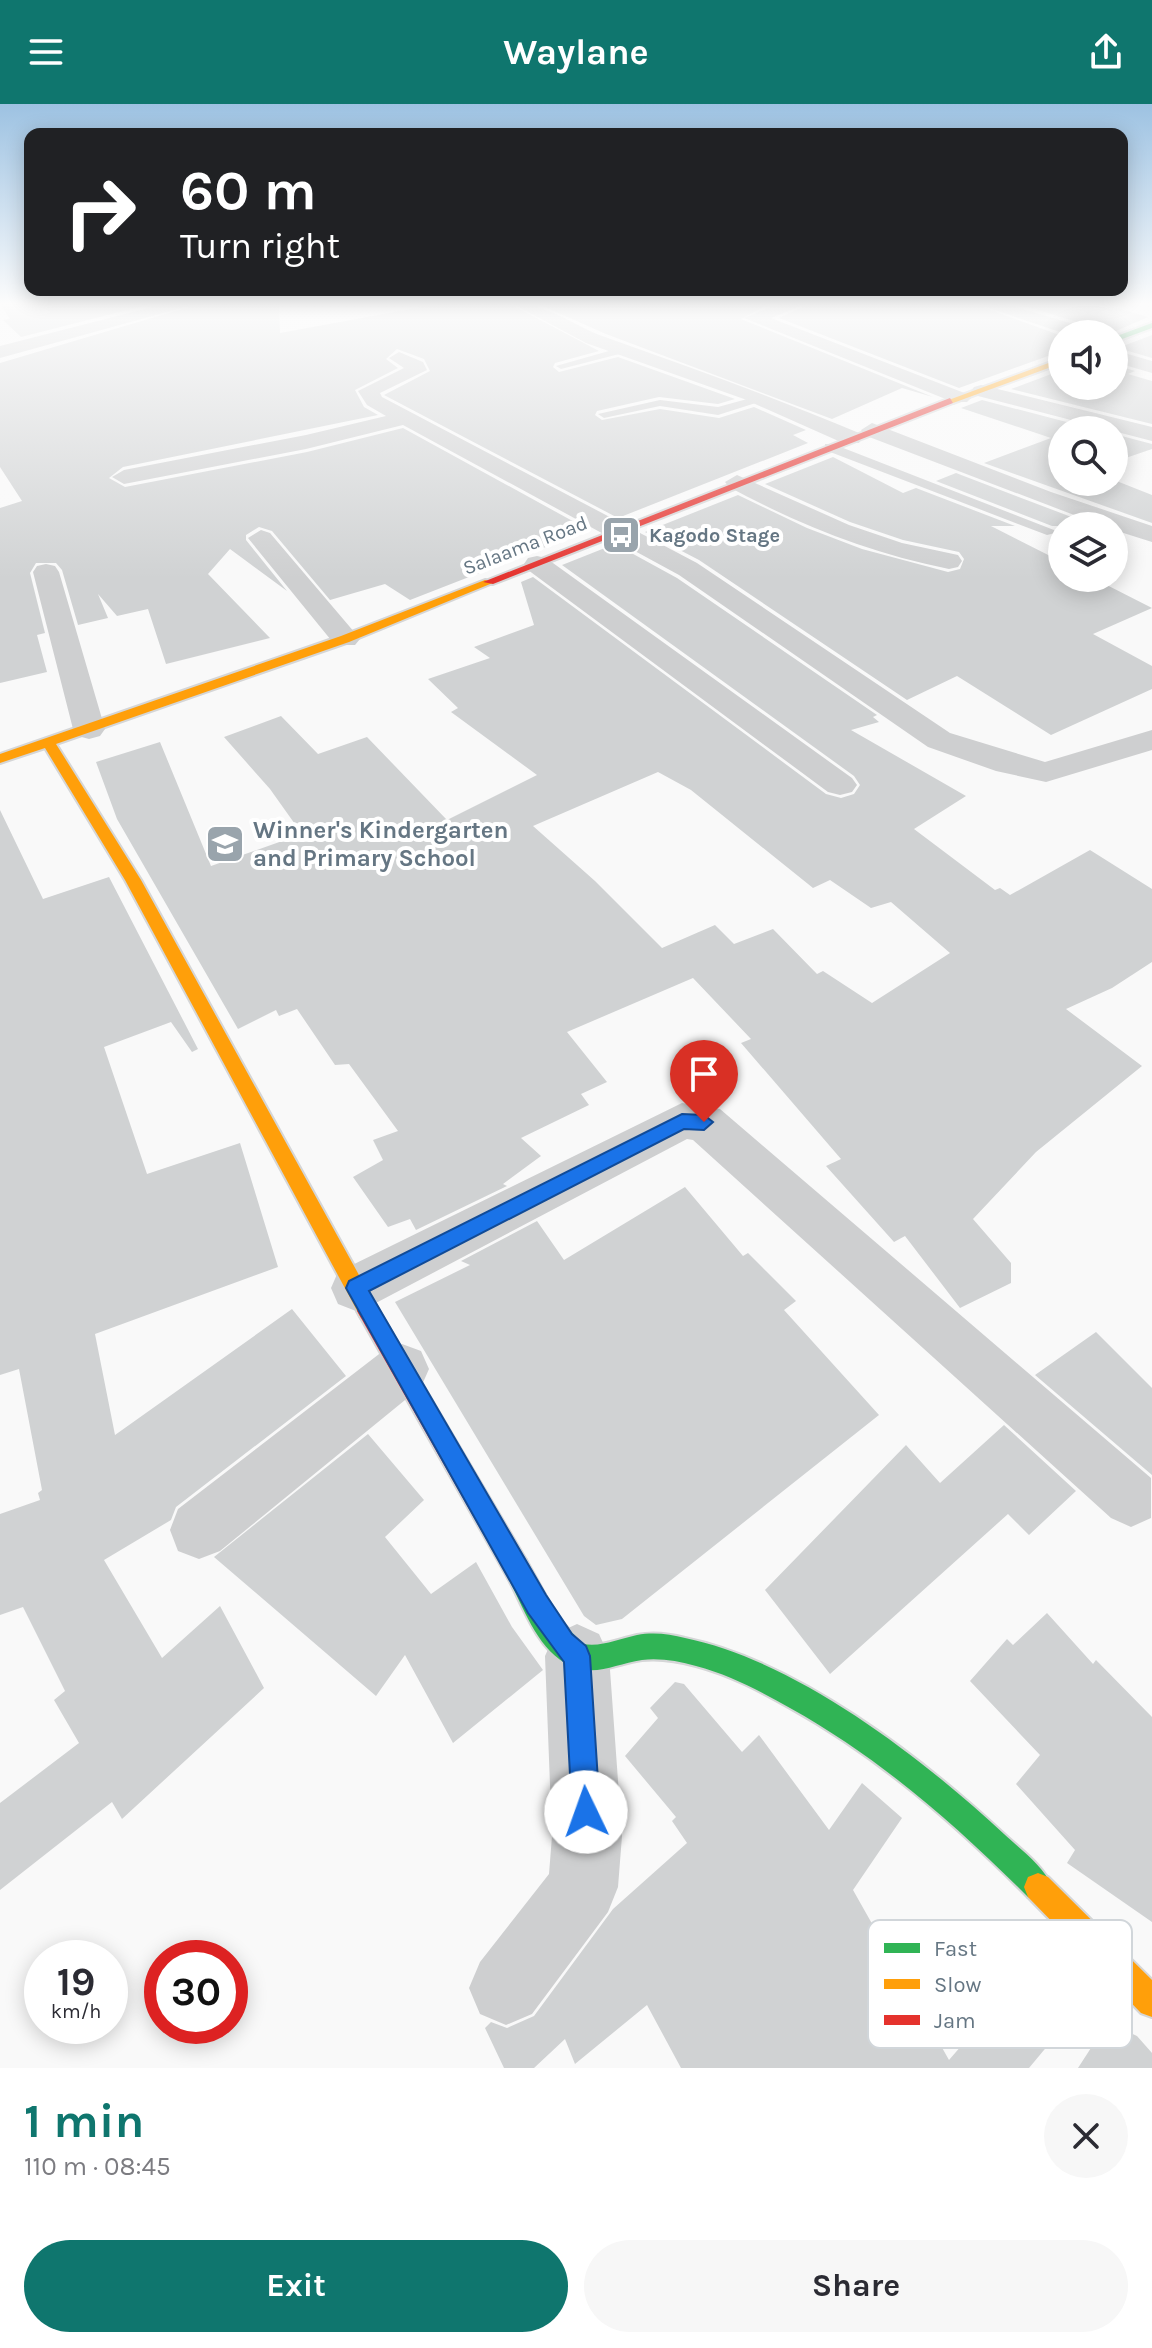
<!DOCTYPE html>
<html lang="en">
<head>
<meta charset="utf-8">
<style>
	:root { --surface:#fff; --page:#f7f7f7; --text:#2b2b33; --muted:#7c7c81; --accent:#0f766e }
	body { margin:0; font-family:Karla,sans-serif; background:var(--page); color:var(--text); height:100vh; display:flex; flex-direction:column; font-size:30px; white-space:nowrap }
	* { box-sizing:border-box; margin:0 }
	p { font-size:26px; color:var(--muted) }
	.icon { flex:none; width:44px; height:44px; fill:none; stroke:currentColor; stroke-width:2; stroke-linecap:round; stroke-linejoin:round }
	.map { position:relative; height:1964px; overflow:hidden }
	.sheet { display:flex; flex-direction:column; background:var(--surface); flex:1 }
	.sheet>* { flex:none }
	.banner { position:absolute; left:24px; top:24px; width:1104px; height:168px; border-radius:16px; box-shadow:0 4px 20px #0003; background:#202124; color:#fff; overflow:hidden }
	.tools { position:absolute; left:1048px; top:216px; display:grid; gap:16px }
	.tools a { display:grid; place-items:center; width:80px; height:80px; border-radius:50%; background:var(--surface); box-shadow:0 4px 20px #0003; font-size:40px }
	.speed { position:absolute; left:24px; top:1836px; display:flex; gap:16px; font-size:40px; font-weight:700; text-align:center }
	.speed>* { display:grid; place-content:center; width:104px; height:104px; border-radius:50%; background:var(--surface); box-shadow:0 4px 20px #0003; line-height:1 }
	.speed small { font-size:20px; font-weight:400 }
	.speed .limit { border:12px solid #d22; background:#fff; color:#111 }
	.pin { position:absolute; display:grid; place-items:center; width:68px; height:68px; color:#fff; margin:-82px -34px; border-radius:50% 50% 50% 0; rotate:-45deg; box-shadow:0 0 8px #0007 }
	.pin .icon { rotate:45deg }
	.me { position:absolute; width:88px; margin:-44px; rotate:357deg; stroke-linejoin:round; filter:drop-shadow(0 0 6px #0008) }
	.turn { display:flex; align-items:center; gap:28px; height:168px; padding:0 24px; font-size:36px }
	.turn .icon { width:104px; height:104px; stroke-width:2.5 }
	.turn b { display:block; font-size:56px; line-height:68px }
	.round { display:grid; place-items:center; flex:none; width:84px; height:84px; border-radius:42px; background:var(--page) }
	.overview { display:flex; align-items:center; justify-content:space-between; height:136px; padding:0 24px }
	h1 { font-size:48px; font-weight:700; line-height:60px; color:var(--accent) }
	.button { display:flex; gap:16px; margin-top:auto; padding:16px 24px }
	.button a { flex:1; height:92px; border-radius:48px; background:var(--accent); color:#fff; font-size:32px; font-weight:700; line-height:92px; text-align:center }
	.button a+a { background:var(--page); color:var(--text) }
	header { display:flex; justify-content:space-between; align-items:center; height:104px; padding:0 24px; background:var(--accent); color:#fff; font-size:36px; font-weight:700 }
	.map>svg:first-child { display:block }
</style>
</head>
<body>
<header><svg class="icon" aria-label="menu" viewBox="0 0 24 24"><path d="M4 6h16M4 12h16M4 18h16"/></svg>Waylane<svg class="icon" aria-label="share" viewBox="0 0 24 24"><path d="M12 15V3M7 8l5-5 5 5M5 13v7h14v-7"/></svg></header>
<div class="map">
<svg width="1152" height="1964" viewBox="0 0 1152 1964">
	<rect width="100%" height="100%" fill="#f9f9f9"/>
	<path fill="#d0d2d3" fill-rule="evenodd" d="M0,200h151l-130,33 -18,-17 7,-1z
		M199,200h80l1,29 158,-29h72l89,47 -44,12 -2,4 6,5 59,-15 117,42 -17,5 -59,-7 -62,14 -2,4 7,5 58,-11 59,9 35,-11 52,23 -13,5 15,8 -190,75 -234,-123 46,-24 -6,-12 -27,-10 -11,10 12,9 -43,22 9,17 14,8 -255,52 -14,11 16,9 182,-35 96,-24 186,102 -179,70 -25,-16 -55,16 -58,-69 -13,-4 -13,8v5l41,51 -57,-42 -22,25 62,64 -104,26 -18,-55 -31,7 -19,-22 10,24 -30,7 -16,-55 -6,-7h-20l-6,10 15,60 -8,2 10,37 -47,11v-175l22,-7 -22,-34v-104z
		M538,200h231l-28,15 192,78 -31,-9 -70,31 -226,-85z
		M809,200h165l88,32v15l-103,37 -180,-70z
		M1018,200h86l44,13 -39,17h-11l-4,-7z
		M1152,231v23l-34,-10z
		M1114,261l21,6 -7,3 24,7v43l-141,-35 51,-19v16h52z
		M982,296l115,30h-35v52l52,-2 38,15v28l-168,-60 67,-25 -90,-30z
		M1114,330l38,10v5l-38,13z
		M833,353l70,36 13,-5 99,38h-24l71,36v16h31l59,30 -59,26 59,32v23l-101,46 -94,-59 -50,24 -208,-140 -54,-28 93,-37 69,33 55,21 86,23 12,-3 4,-10 -5,-7 -56,-12 -53,-18 -85,-38z
		M956,369l139,53h-43l-116,-45z
		M615,440l62,34 200,137 -4,2 6,5 -28,8 115,66 -52,33 81,61 5,-2 10,7 80,-45 62,39v73l-40,26 -46,21 76,57 -106,86 -63,67 38,44v20l-51,25 -55,-72 -11,6 -68,-76 15,-7 -100,-116 10,-4 -58,-61 -126,54 40,50 -26,12 8,11 -68,33 20,18 -38,28 4,2 -91,44 -6,-11 -22,8 -35,-50 30,-17 -10,-20 25,-9 -49,-67 -14,1 -38,-56 -18,7 -3,-6 -38,19 -121,-210 -21,-57 64,-20 51,124 91,-32 -32,-45 -46,-52 57,-21 37,38 49,-17 80,83 90,-45 -86,-63 7,-4 -30,-29 62,-21 -16,-11 60,-22 -13,-43 12,-5 293,217 15,4 13,-4 6,-9 -6,-9 -292,-211zM658,668l33,18 122,98 17,-8 41,28 20,-6 59,51 -78,50 -49,-32 -6,3 -44,-45 -39,15 -19,-19 -53,23 -67,-67 -62,-55z
		M0,706l43,89 66,-22 89,172 -6,3 -21,-30 -67,25 43,127 93,-31 38,124 -183,67 20,101 177,-126 54,67 -170,131 -5,13 -67,40 58,98 58,-52 44,82 -142,131 -10,-17 -112,88v-87l79,-60 -25,-43 11,-9 -42,-84 -23,8v-101l40,-14 -2,-7 4,-3 -23,-121 -19,6z
		M685,1083l58,69 5,-3 48,48 -12,9 95,105 -257,204 -26,6 -12,-9 -189,-314 75,-37 -9,-4 76,-40 27,39z
		M1096,1228l56,56v87l-117,-100z
		M1004,1321l72,66 -47,44 -21,-21 -178,160 -65,-84 141,-145 34,38z
		M368,1330l56,66 -39,37 46,57 45,-32 36,65 31,43 -90,73 -48,-88 -29,41 -162,-139z
		M1047,1509l46,51 3,-4 56,57v205l-85,-59 8,-13 -59,-66 24,-29 -70,-74 37,-42 6,6z
		M675,1578l9,2 58,68 17,-17 70,95 33,-47 40,35 -49,72 96,170 85,-98 40,52 -45,54h-348l-34,-63 -72,59 -10,-25 -31,29h-30l-19,-40 6,-6 16,6 27,-12 79,-107 74,-66 -15,-22 4,-4 -51,-61 33,-38 -8,-10z
		M1111,1913l13,13 13,6 15,17v15h-74z"/>
	<g fill="none" stroke-linecap="round" stroke-linejoin="round">
		<defs>
			<path id="fast" d="M1152,219v5l-38,14v-5z
				M517,1453l9,3 32,58 25,26c20,3 35,-5 54,-9 16,-3 33,-1 48,3 112,23 236,119 319,196 16,15 40,32 48,53l-4,10 -10,4 -10,-4c-72,-72 -148,-139 -238,-189 -30,-17 -60,-33 -94,-42 -18,-5 -36,-8 -54,-6 -28,4 -49,19 -77,3 -29,-17 -42,-57 -57,-85l-3,-9 3,-9z"/>
			<path id="slow" d="M1062,254v5l-109,40 -7,-2z
				M485,476l10,2 -146,60 -293,102 85,136 234,424 4,7 -4,7 -7,3 -7,-3 -236,-438 -80,-132 -45,15v-9l341,-118z
				M1038,1769l10,4 104,103v37l-11,-4 -113,-116 -4,-10 4,-10z"/>
			<path id="jam" d="M950,294l3,5 -460,181 -10,-2z
				M368,1197l7,3 151,256 3,9 -3,9 -9,3 -9,-3 -147,-260 -4,-7 4,-7z"/>
		</defs>
		<use href="#fast" stroke="#d5d6d7" stroke-width="4"/>
		<use href="#slow" stroke="#d5d6d7" stroke-width="4"/>
		<use href="#jam" stroke="#d5d6d7" stroke-width="4"/>
		<path fill="#cecfd0" fill-rule="evenodd" d="M623,243l4,5 -66,17 -5,-3z
			M758,292l4,5 -44,14 -58,-9 -56,12 -6,-4 62,-14 58,7z
			M825,340h8l226,88 -12,3 -222,-85z"/>
		<path fill="#cecfd0" fill-rule="evenodd" d="M164,200h32l-196,54v-12z
			M513,200c37,0 58,21 92,33 85,30 170,61 254,96l3,5 -3,5h-16l-99,-44 -158,-56z
			M778,200h28l-35,14 196,76 4,4 -4,4h-14l-209,-84z
			M977,200h29l87,26 2,4h-29z
			M1114,246l38,11v12l-38,-11z
			M399,248l24,10 4,8 -47,23 2,4 315,166 253,170 95,29 107,-32v20l-106,32 -50,-11 -68,-24 -249,-172 -276,-150 -97,24 -182,35 -12,-7 12,-7 182,-35 80,-19 -19,-11 -9,-14 46,-23 -15,-10z
			M981,281l171,42v14l-178,-46 -3,-4 3,-4z
			M872,319l179,69 101,34v16l-38,-12v-4h-11l-239,-91 -3,-5z
			M737,371l112,50 53,18 56,12 4,6 -4,6 -9,2c-79,-16 -150,-44 -220,-82l-4,-5z
			M261,426l9,3 85,100 5,6 -5,6h-20l-87,-107z
			M537,452l9,2 306,220 5,7 -5,7 -12,3 -12,-3 -300,-222 -4,-6 4,-6z
			M46,460l9,2 4,6 46,157 -5,7 -11,3 -11,-3 -5,-7 -40,-157 4,-6z
			M682,999l38,6 431,369v40l-20,9 -20,-9 -418,-378 -6,-1 -313,165 -18,7 -18,-7 -7,-16 7,-16z
			M402,1240l19,7 8,18 -8,18 -201,164 -21,8 -21,-8 -8,-21 8,-21 205,-158z
			M577,1520l22,10 10,22 13,180 -4,51 -10,25 -76,102 -26,11 -26,-11 -11,-26 11,-26 69,-88 3,-38 -7,-180 10,-22z"/>
		<use href="#fast" fill="#30b455" fill-rule="evenodd"/>
		<use href="#slow" fill="#ff9f0a" fill-rule="evenodd"/>
		<use href="#jam" fill="#e5322d" fill-rule="evenodd"/>
	</g>
	<linearGradient id="sky" x2="0" y2="1"><stop stop-color="#9dc2e2"/><stop offset="0.42" stop-color="#fcfcfc"/><stop offset="1" stop-color="#fcfcfc" stop-opacity="0"/></linearGradient>
	<rect width="1152" height="475" fill="url(#sky)"/>
	<path fill="#1a73e8" stroke="#114b97" stroke-width="2" d="M682,1010l22,1 9,7 -9,8 -20,-1 -315,162 177,304 26,39 14,12 4,10 10,156 -4,10 -10,4 -10,-4 -4,-10 -8,-150 -36,-49 -182,-325 3,-7z"/>
	<defs>
		<symbol id="bus-square" viewBox="-11 -11 22 22"><rect x="-9" y="-9" width="18" height="18" rx="4" fill="#99a4ac" stroke="#fff"/><path d="M-5-6H5V4H4V6H2V4H-2V6H-4V4H-5ZM-3.5-4V0h7V-4ZM-3.5 1.2v1.5H-2V1.2ZM2 1.2v1.5H3.5V1.2Z" fill="#fff"/></symbol>
		<symbol id="school-square" viewBox="-11 -11 22 22"><rect x="-9" y="-9" width="18" height="18" rx="4" fill="#99a4ac" stroke="#fff"/><path d="M0-5L7-2L0 1L-7-2ZM-4 1L0 2.5L4 1V4Q0 6-4 4Z" fill="#fff"/></symbol>
	</defs>
	<g fill-rule="evenodd">
		<use href="#bus-square" x="599" y="409" width="44" height="44"/>
		<use href="#school-square" x="203" y="718" width="44" height="44"/>
	</g>
	<g text-anchor="middle" stroke-width="8" stroke-linejoin="round" paint-order="stroke">
		<g font-size="20" font-weight="bold" fill="#657683" stroke="#fff" text-anchor="start">
			<text x="649" y="438">Kagodo Stage</text>
		</g>
		<g font-size="20" fill="#657683" stroke="#fff">
			<text transform="translate(525 441) rotate(-21)" y="7">Salaama Road</text>
		</g>
		<g font-size="24" font-weight="bold" fill="#657683" stroke="#fff" text-anchor="start">
			<text x="253" y="734">Winner's Kindergarten<tspan x="253" dy="28">and Primary School</tspan></text>
		</g>
	</g>
	<rect x="868" y="1816" width="264" height="128" rx="12" fill="#fff" stroke="#d1d6da" stroke-width="2"/>
	<rect x="884" y="1839" width="36" height="10" fill="#30b455"/>
	<rect x="884" y="1875" width="36" height="10" fill="#ff9f0a"/>
	<rect x="884" y="1911" width="36" height="10" fill="#e5322d"/>
	<g font-size="22" fill="#657683">
		<text x="934" y="1852">Fast</text>
		<text x="934" y="1888">Slow</text>
		<text x="934" y="1924">Jam</text>
	</g>
</svg>
<div class="tools">
<a><svg class="icon" aria-label="sound" viewBox="0 0 24 24"><path d="M4 9h4l5-4v14l-5-4H4zM17 9q2 3 0 6"/></svg></a>
<a><svg class="icon" aria-label="search" viewBox="0 0 24 24"><circle cx="10" cy="10" r="6"/><path d="M15 15l6 6"/></svg></a>
<a><svg class="icon" aria-label="layers" viewBox="0 0 24 24"><path d="M12 4l9 5-9 5-9-5zM3 14l9 5 9-5"/></svg></a>
</div>
<div class="speed"><div>19<small>km/h</small></div><div class="limit">30</div></div>
<div class="pin" style="left:704px;top:1018px;background:#d93025"><svg class="icon" aria-label="arrive" viewBox="0 0 24 24"><path d="M6 21V4h12l-3 4 3 4H6"/></svg></div>
<svg class="me" style="left:586px;top:1708px" viewBox="-20 -20 40 40"><circle r="19" fill="#fff"/><path d="M0-13L10 11 0 6-10 11z" fill="#1a73e8"/></svg>
<div class="banner">
<div class="turn"><svg class="icon" aria-label="right" viewBox="0 0 24 24"><path d="M7 20v-9h11M14 6l5 5-5 5"/></svg><div><b>60 m</b>Turn right</div></div>
</div>
</div>
<section class="sheet">
<div class="overview"><div><h1>1 min</h1><p>110 m · 08:45</p></div><a class="round"><svg class="icon" aria-label="close" viewBox="0 0 24 24"><path d="M6 6l12 12M18 6L6 18"/></svg></a></div>
<div class="button"><a>Exit</a><a>Share</a></div>
</section>
</body>
</html>
